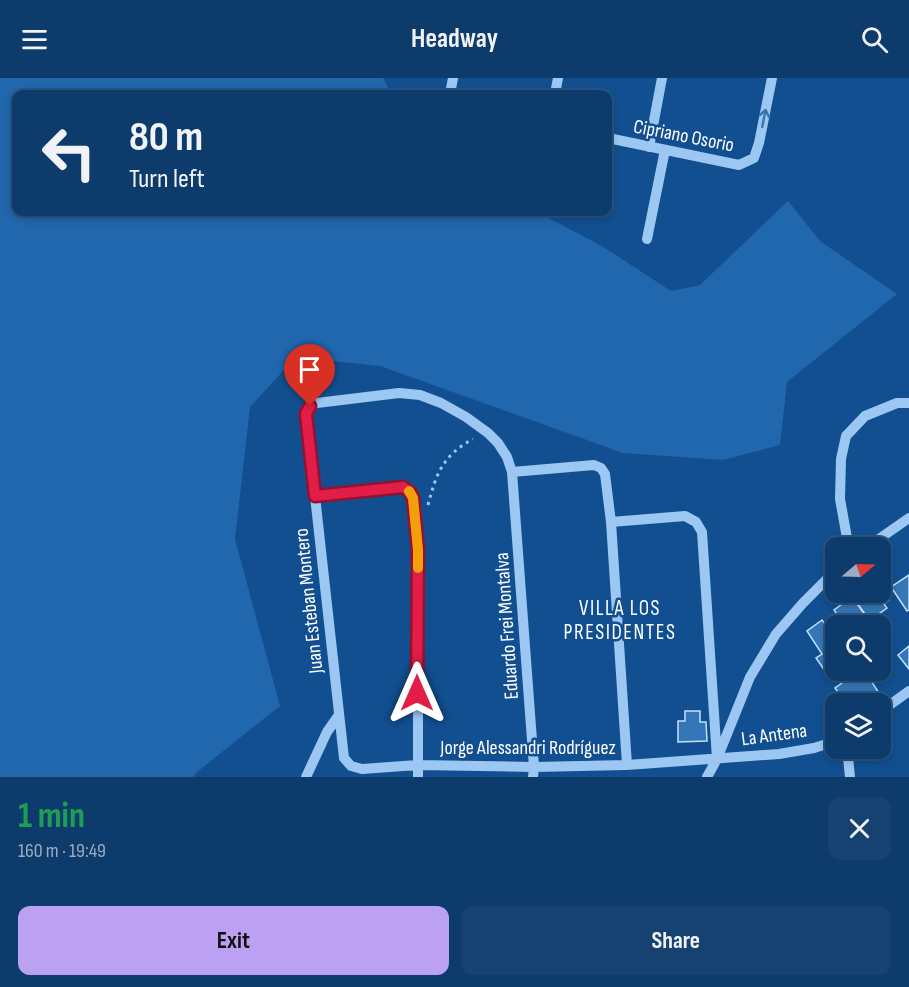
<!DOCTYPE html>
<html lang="en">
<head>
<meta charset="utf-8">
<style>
	:root { --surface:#0d3b6c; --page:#164272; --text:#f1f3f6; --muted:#9aadc2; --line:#2d557f; --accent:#bca0f2 }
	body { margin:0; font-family:"Sofia Sans Condensed",sans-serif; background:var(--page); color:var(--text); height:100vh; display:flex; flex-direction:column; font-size:22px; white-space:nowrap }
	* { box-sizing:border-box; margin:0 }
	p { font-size:20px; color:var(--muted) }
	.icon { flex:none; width:33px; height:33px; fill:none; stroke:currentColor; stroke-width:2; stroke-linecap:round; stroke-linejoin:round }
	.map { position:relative; height:699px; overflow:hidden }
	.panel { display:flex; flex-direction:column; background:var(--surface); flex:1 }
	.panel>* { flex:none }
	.hud { position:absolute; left:12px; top:12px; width:600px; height:126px; border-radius:12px; box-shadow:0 3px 9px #0003,0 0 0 2px var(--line); background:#0d3b6c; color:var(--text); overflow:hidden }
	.needle { width:39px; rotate:71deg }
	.fabs { position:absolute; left:825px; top:459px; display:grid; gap:12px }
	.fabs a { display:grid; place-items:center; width:66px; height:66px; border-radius:12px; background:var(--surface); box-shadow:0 3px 9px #0003,0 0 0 2px var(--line); font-size:30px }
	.pin { position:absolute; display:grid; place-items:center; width:51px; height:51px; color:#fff; margin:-62px -26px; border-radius:50% 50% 50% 0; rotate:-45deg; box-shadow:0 0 6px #0007 }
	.pin .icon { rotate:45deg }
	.me { position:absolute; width:66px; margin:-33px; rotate:0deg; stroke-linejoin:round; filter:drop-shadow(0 0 4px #0008) }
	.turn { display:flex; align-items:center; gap:21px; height:126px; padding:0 18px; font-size:27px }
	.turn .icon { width:78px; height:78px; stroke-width:2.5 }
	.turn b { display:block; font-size:42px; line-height:51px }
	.round { display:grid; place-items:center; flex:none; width:63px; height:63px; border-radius:12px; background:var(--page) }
	.head { display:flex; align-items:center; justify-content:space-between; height:102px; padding:0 18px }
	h1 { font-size:36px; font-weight:700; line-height:45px; color:#1e9e55 }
	.action { display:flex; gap:12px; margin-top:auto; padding:12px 18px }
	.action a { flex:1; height:69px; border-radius:12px; background:var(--accent); color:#111; font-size:24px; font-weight:700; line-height:69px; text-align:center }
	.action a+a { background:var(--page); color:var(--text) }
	header { display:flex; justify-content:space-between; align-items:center; height:78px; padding:0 18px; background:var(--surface); font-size:27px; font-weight:700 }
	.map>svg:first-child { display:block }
</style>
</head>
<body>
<header><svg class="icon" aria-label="menu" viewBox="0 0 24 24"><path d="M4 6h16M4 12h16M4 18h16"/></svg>Headway<svg class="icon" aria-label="search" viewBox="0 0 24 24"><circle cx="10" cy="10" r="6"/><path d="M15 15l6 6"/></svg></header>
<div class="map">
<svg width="909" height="699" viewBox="0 0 909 699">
	<rect width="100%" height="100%" fill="#114f90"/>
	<path fill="#2067ad" d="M0,0h383l8,16h-375v118h521l65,34 69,45 29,-6 88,-84 32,40 77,53 -110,88 -7,63 -57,15 -100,-7 -243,-87 -57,-6 -40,11 -33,36 -15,132 45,167 -83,66 -4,5h-193z"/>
	<path fill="#3476b7" stroke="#c3e0fd" stroke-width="1.5" d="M909,497v35l-2,1 -16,-24z
		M880,510l9,12 -5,4 3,4 -11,8 9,13 -5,3v-6h-7l-21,-31 3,-3h25z
		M852,519l21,29h-28l-11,-16z
		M822,542l6,9 8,-5 1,2h-1v42l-9,6 -11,-16 6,-4 -15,-23z
		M880,564l12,16 -12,8z
		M909,568v23l-11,-14z
		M861,592h3l15,23 -15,11h-9l-3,-5 -6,4 -11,-15z
		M685,633h15v11h6l1,19 -29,1v-21h7z"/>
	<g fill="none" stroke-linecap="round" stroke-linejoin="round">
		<path stroke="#9bc7f2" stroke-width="3" stroke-dasharray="3 4.5" stroke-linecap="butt" d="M428,427c8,-31 15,-50 45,-66"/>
		<path stroke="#9bc7f2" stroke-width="10" d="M450,16l3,-16
			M555,16l3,-16
			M608,60l131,27 15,-7 5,-15 13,-65
			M649,69l13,-69
			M647,161l18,-89
			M512,394l22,295 -1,10
			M315,418l88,-9 7,5 3,6 5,52v227
			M611,444l74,-6 11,6 6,10 15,227
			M851,470l-4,-10 -7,-39 1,-40 5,-23 19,-20 32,-13h12
			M866,470l43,-30
			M880,634l29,-21
			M847,670l3,29
			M627,687l-16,-243 -6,-48 -4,-6 -7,-3 -82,7 -5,-15 -9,-14 -10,-10 -22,-16 -25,-14 -21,-8 -21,-2 -82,10 -7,3 -4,9 38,343 7,8 11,3 55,-4 117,2 93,-2 152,-11 35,-6 22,-7
			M306,699l21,-45 12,-17
			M707,699l10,-18 33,-82 26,-43 27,-31 33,-33"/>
	</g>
	<defs><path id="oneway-shaft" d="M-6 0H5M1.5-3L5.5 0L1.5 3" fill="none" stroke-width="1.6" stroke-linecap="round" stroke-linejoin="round" transform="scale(1.5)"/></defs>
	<use stroke="#3a73ad" href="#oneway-shaft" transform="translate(764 40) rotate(-79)"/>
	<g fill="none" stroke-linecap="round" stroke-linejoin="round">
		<defs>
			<path id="route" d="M310,328l-4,8 9,82 88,-9 7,5 3,6 5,52 -1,143"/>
		</defs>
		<use href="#route" stroke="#92132f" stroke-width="15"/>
		<use href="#route" stroke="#e11d48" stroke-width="10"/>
		<path stroke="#f59e0b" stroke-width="10" d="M409,413l4,7 5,52v18"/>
	</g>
	<g text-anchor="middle" stroke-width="5" stroke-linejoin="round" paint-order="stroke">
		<g font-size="20" fill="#fff" stroke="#114f90">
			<text transform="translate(684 57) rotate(11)" y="7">Cipriano Osorio</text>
			<text transform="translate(308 523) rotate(-96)" y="7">Juan Esteban Montero</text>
			<text transform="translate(506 548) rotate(-94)" y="7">Eduardo Frei Montalva</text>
			<text transform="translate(774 656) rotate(-8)" y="7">La Antena</text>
			<text x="528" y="676">Jorge Alessandri Rodríguez</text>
		</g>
		<g font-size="21" letter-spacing="1.5" fill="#fff" stroke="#114f90">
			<text x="620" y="537">VILLA LOS<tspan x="620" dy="24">PRESIDENTES</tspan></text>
		</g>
	</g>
</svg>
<div class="fabs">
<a><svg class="needle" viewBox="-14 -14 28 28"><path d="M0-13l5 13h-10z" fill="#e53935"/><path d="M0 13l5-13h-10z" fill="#9aadc2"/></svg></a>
<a><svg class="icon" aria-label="search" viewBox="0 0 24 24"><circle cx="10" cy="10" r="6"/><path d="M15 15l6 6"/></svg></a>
<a><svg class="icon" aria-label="layers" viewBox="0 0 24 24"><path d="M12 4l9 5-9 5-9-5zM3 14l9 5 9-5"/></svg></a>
</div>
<div class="pin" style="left:310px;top:328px;background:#d93025"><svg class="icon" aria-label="arrive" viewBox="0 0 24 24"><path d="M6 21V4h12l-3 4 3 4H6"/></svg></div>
<svg class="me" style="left:417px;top:615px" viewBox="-20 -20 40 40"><path d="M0-17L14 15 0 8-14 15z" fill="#e11d48" stroke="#fff" stroke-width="4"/></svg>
<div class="hud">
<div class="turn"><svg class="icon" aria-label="left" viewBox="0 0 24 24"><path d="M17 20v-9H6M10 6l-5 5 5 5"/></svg><div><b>80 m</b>Turn left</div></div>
</div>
</div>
<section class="panel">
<div class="head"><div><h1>1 min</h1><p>160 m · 19:49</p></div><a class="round"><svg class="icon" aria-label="close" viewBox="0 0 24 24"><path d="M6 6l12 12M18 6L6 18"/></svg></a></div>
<div class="action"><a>Exit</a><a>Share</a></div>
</section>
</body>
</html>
